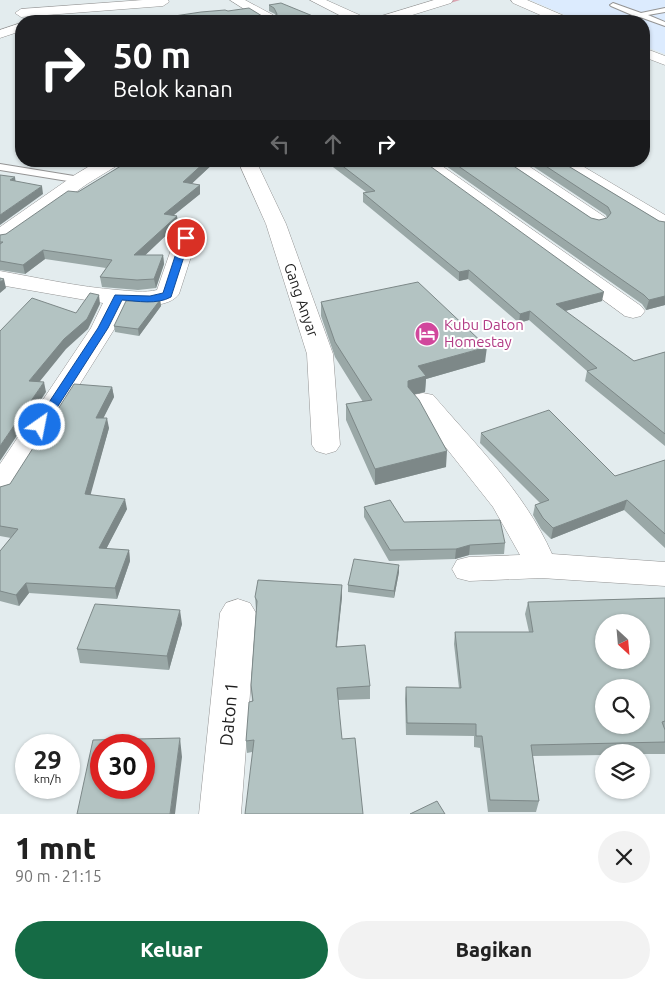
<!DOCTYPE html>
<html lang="id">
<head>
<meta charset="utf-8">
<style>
	:root { --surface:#fff; --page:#f2f2f2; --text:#222; --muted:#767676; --accent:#156b45 }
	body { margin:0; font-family:Ubuntu,sans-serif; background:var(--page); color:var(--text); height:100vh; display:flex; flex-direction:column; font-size:19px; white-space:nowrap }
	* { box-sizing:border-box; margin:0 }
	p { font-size:16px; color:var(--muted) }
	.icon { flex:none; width:28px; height:28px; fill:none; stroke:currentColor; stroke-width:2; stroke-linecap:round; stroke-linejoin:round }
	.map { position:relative; height:814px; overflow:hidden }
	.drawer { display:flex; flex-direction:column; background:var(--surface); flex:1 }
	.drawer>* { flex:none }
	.hud { position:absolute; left:15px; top:15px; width:635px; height:152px; border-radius:20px; box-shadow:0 1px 4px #0004; background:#202124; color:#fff; overflow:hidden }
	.needle { width:32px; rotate:154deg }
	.tools { position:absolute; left:595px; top:614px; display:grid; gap:10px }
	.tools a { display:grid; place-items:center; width:55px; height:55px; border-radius:50%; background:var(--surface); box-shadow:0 1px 4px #0004; font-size:25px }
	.speed { position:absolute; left:15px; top:734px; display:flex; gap:10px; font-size:25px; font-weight:700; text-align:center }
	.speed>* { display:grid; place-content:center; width:65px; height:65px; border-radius:50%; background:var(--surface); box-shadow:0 1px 4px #0004; line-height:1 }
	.speed small { font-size:12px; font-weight:400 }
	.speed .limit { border:8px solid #d22; background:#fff; color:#111 }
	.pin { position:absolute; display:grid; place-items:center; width:42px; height:42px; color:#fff; margin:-21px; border:2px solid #fff; border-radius:50%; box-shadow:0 1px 5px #0007 }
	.me { position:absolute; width:55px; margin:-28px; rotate:33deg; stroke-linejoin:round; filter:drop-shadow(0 0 4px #0008) }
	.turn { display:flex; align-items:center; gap:18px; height:105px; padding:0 15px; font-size:22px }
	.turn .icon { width:65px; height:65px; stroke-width:2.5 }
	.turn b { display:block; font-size:35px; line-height:42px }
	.lanes { display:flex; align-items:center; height:48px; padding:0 15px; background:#0003; justify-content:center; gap:25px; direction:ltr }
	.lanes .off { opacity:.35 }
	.round { display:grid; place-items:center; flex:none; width:52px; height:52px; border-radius:26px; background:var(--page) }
	.summary { display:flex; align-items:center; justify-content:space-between; height:85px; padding:0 15px }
	h1 { font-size:30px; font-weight:800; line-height:38px }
	.cta { display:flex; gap:10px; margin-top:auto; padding:10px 15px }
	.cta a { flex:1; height:58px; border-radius:30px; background:var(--accent); color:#fff; font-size:20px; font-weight:800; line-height:58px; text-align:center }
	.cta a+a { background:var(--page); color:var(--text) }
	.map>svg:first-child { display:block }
</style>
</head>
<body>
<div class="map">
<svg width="665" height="814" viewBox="0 0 665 814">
	<rect width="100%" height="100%" fill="#e3ecee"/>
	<path fill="#dcebfe" d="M530,0h135v54l-21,-8v-25h-65z"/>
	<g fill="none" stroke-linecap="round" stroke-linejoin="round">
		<path fill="#dba4b1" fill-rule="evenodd" d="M453,0h7l-19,6 -2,-1z"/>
		<defs>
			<path id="lane" d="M613,3l28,10 24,-5v4l-17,3 17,7v4l-25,-9 -20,4h-12l24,-6 -21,-9 -1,-1z
				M0,164l80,13 5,3 -5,3 -80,-13z"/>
			<path id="street" d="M143,0h25l1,2 -6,4 -142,11 -6,-4 6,-4z
				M230,0h15l28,15 3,6h-13z
				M310,0h16l40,18 2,3h-17z
				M434,0h19l-2,3 -58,18h-20l2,-3z
				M511,0h16l42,18 2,3h-17l-41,-18z
				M21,23v8l-21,7v-8z
				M644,48l21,8v9l-21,-8z
				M98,161h23l-3,4 -31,19 -80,57 -7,2v-16l73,-51z
				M238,161h18l30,63 47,130 7,91 -4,6 -10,3 -10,-3 -4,-6 -5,-91 -41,-130z
				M414,161h21l206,145 4,5 -4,5 -8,2 -8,-2z
				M499,161h22l84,56 3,4 -3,4 -7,2 -7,-2 -89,-60z
				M552,161h22l91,54v15l-7,-2 -103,-63z
				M186,232l7,2 4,4 -18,56c-10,14 -38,12 -53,11l-11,23 -104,166 -11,3v-33l91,-136 12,-25 -103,-18v-14c39,7 79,16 118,19 13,1 27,3 39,0l18,-52 4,-4z
				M423,393l10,2c43,50 92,98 119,159l113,8v24l-124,-8 -72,3 -12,-3 -5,-9 5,-9 12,-3 51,-2 -27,-48 -84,-106 4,-6z
				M238,599l12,4 6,10 -15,201h-42l21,-201 6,-10z"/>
		</defs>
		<use href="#lane" stroke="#949494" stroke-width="2"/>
		<use href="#street" stroke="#949494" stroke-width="1"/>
		<use href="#lane" fill="#fff" fill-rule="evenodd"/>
		<use href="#street" fill="#fff" fill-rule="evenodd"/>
	</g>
	<path fill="#9aa8a7" d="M269,5l56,16h-177v-1l80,-9 34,5 14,1 -1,-3 -6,-3z
		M129,161h87l-25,23 9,1v9l-26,21 3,1 1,8 -33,31h18l1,9 -8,24 -18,2 -36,-3 -2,-10 6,-9 -61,-9 -20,15 -25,-4v-35l6,-1 72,-42z
		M325,161h98l179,140 -37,10 69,50 31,-9v94l-80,-65 2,-10 -58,-51 -10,3 -51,-44 -9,2 -96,-79v-9l3,-1z
		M439,161h67l85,57 8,2 8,-2 -1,-3 -81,-54h35l99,60 6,1v83l-19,5 -4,-6z
		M160,300l1,6 -22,30 -24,-4 -1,-6z
		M321,302l164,60 -59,17 -1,13 -11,2 32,73 -71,18 -29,-65v-16l17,-2 -28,-45 -14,-41z
		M112,387l2,10 -11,21 6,10 -19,66 37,15 -21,40 23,1 1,11 -13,38 -88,-6 -10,13 -19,-5v-50l11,-13 -11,-2v-49l10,-3z
		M481,433l134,43 50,-16v88l-41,-38 -73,29 -10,-10 -8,-14 2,-10 5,-2 -60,-60z
		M364,507l40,15 101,21 -1,11 -35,1 -14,4 -66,2 -25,-44z
		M399,572l-5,26 -46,-6v-7z
		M342,585v12l-5,49 33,40v13l-32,1 -86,52 -5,1 -1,-12 6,-40 -1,-16 5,-75 -1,-13z
		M665,598v156h-24v-2h-37v3l-71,1 6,45 -3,11h-48l-8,-64 -6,-1v-11l-68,-1 -1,-36 1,-12 53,1 -5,-44 1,-12h74l-4,-18 3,-12z
		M182,624l-13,46 -89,-7 -3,-14z"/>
	<path fill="#7d8888" d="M206,161h10l-32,30 -1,-9z
		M15,177l1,8 -6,-5z
		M200,185v9l-35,28 -1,-8z
		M42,186l1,8 -43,31v-10z
		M177,216l1,8 -42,40 -2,-9z
		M43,250l2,9 -20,15 -2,-9z
		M163,255l1,9 -8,24 -2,-9z
		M469,270l-1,9 -9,2v-9z
		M4,279l2,9 -6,5v-11z
		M604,292l-2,9 -48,13 2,-10z
		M99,295l1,9 -12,25 -22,20 -34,42 -3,-10z
		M665,296v9l-19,5 3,-10z
		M160,300l1,6 -22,30 -1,-7z
		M530,311l-1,9 -10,3 1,-9z
		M487,347l-2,15 -59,17 -1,13 -18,4 1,-15 10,-15z
		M44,382l2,10 -46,69v-15z
		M112,387l2,10 -16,32 -2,-11z
		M107,418l2,10 -21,76 -3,-10z
		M447,451l-1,16 -71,18v-16z
		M125,499l2,10 -26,50 -2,-11z
		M627,500l-3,10 -73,29 2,-11z
		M470,545l-1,10 -14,4 1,-10z
		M129,550l1,11 -13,38 -2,-11z
		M399,565v7l-5,26v-7z
		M26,583l3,10 -10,13 -3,-11z
		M342,585v12l-7,62 1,-12z
		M180,610l2,14 -13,46 -2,-14z
		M180,738l2,19 -7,57h-5z"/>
	<path fill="#b3c3c2" stroke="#7d8888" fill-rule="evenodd" d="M281,3l44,18h-174l-3,-1 53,-8 24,-2 3,1 21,-3 13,8 14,1 1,-3 -3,-6 -5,-3z
		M129,161h77l-23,21 17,3 -36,29 13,2 -43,39h29l-9,24 -17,1 -37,-3 12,-17 -69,-10 -20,15 -23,-4v-17l3,-2h-3v-7l6,-1 62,-43 10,1z
		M336,161h87l181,131 -48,12 78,57 31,-9v82l-78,-63 10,-3 -67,-57 -10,3 -51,-44 -10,2 -96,-79 12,-2z
		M451,161h55l85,57 8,2 8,-2 4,-5 -3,-6 -70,-46h22l99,60 6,1v74l-16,4 -5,-5z
		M0,175l15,2 -5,3 32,6 -42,29z
		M0,278l4,1 -4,3z
		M418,282l69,65 -69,19 8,10 -18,5v6l11,13 28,51 -72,18 -29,-65 26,-4 -37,-58 -14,-40z
		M90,293l9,2 -12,24 -23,20 -35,42 15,1 -44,64v-115l32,-33 44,15z
		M160,300l-22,29 -24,-3 12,-25z
		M74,384l38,3 -16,31h11l-22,76 40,5 -26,49 30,2 -14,38 -89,-5 -10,12 -16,-4v-40l18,-22 -18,-3v-39l10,-3z
		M549,410l66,66 50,-16v74l-38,-34 -74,28 -10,-10 -8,-13 14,-5 -68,-67z
		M390,500l14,22 96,-2 5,23 -35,2 -14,4 -66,1 -26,-43z
		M354,559l45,6 -5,26 -46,-6z
		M258,580l84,5 -6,62 29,-2 5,41 -33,2 5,51 13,-1 8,76h-118l9,-74 -8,1 3,-39 4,-1 -2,-16 6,-84 -2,-4z
		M665,598v123l-3,1 3,8v12l-134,3 8,56 -49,-1 -8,-64h-6v-12l-69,-1 -1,-36 55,1 -6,-56h78l-5,-30zM604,622h37v38h-37zM604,688h37v37h-37z
		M95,604l85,6 -13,46 -90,-7z
		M180,738l-10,76h-93l16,-74zM101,745h43v43h-43z
		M437,801l8,13h-35z"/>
	<path fill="#1a73e8" stroke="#114b97" d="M186,236l4,2 -19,59c-14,8 -34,4 -49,3l-14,28 -64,100h-8l-2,-3 64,-97 17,-33 35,1 13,-3 18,-55z"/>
	<defs>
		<symbol id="hotel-disc" viewBox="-11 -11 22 22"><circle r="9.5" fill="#d1479c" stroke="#fff"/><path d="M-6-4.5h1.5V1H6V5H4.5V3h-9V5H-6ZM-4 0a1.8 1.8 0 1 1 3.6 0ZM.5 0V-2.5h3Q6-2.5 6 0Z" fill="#fff"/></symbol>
	</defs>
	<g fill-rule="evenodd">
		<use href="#hotel-disc" x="413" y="320" width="28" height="28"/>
	</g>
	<g text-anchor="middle" stroke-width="4" stroke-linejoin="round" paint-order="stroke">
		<g font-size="15" fill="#1d1d1d" stroke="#fff">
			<text transform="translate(301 300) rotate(71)" y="5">Gang Anyar</text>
		</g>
		<g font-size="15" fill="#b23c85" stroke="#fff" text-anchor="start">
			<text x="444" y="330">Kubu Daton<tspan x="444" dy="17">Homestay</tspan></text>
		</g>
		<g font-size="18" fill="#1d1d1d" stroke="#fff">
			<text transform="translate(229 714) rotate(-85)" y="6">Daton 1</text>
		</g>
	</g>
</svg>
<div class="tools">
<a><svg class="needle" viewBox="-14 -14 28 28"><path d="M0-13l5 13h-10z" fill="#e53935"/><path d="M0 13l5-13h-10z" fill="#767676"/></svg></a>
<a><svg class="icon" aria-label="search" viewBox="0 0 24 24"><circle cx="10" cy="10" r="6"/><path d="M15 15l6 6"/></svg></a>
<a><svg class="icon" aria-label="layers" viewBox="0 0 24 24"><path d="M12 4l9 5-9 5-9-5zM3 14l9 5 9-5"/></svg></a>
</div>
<div class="speed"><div>29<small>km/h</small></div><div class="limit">30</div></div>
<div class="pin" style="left:186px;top:238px;background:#d93025"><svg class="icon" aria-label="arrive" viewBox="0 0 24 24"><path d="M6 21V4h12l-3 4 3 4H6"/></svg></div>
<svg class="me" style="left:40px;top:425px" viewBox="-20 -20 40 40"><circle r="17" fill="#1a73e8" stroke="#fff" stroke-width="3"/><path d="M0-11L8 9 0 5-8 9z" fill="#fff"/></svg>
<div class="hud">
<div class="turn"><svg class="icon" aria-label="right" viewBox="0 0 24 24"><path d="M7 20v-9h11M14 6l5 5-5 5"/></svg><div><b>50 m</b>Belok kanan</div></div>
<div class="lanes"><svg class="icon off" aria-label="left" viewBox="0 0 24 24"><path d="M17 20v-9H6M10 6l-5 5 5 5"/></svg><svg class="icon off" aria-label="ahead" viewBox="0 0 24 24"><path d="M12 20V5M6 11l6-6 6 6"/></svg><svg class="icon" aria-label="right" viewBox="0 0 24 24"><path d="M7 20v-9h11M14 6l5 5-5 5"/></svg></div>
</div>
</div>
<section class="drawer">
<div class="summary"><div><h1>1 mnt</h1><p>90 m · 21:15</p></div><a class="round"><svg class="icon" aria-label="close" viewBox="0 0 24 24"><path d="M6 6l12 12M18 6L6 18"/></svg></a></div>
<div class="cta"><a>Keluar</a><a>Bagikan</a></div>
</section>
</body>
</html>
